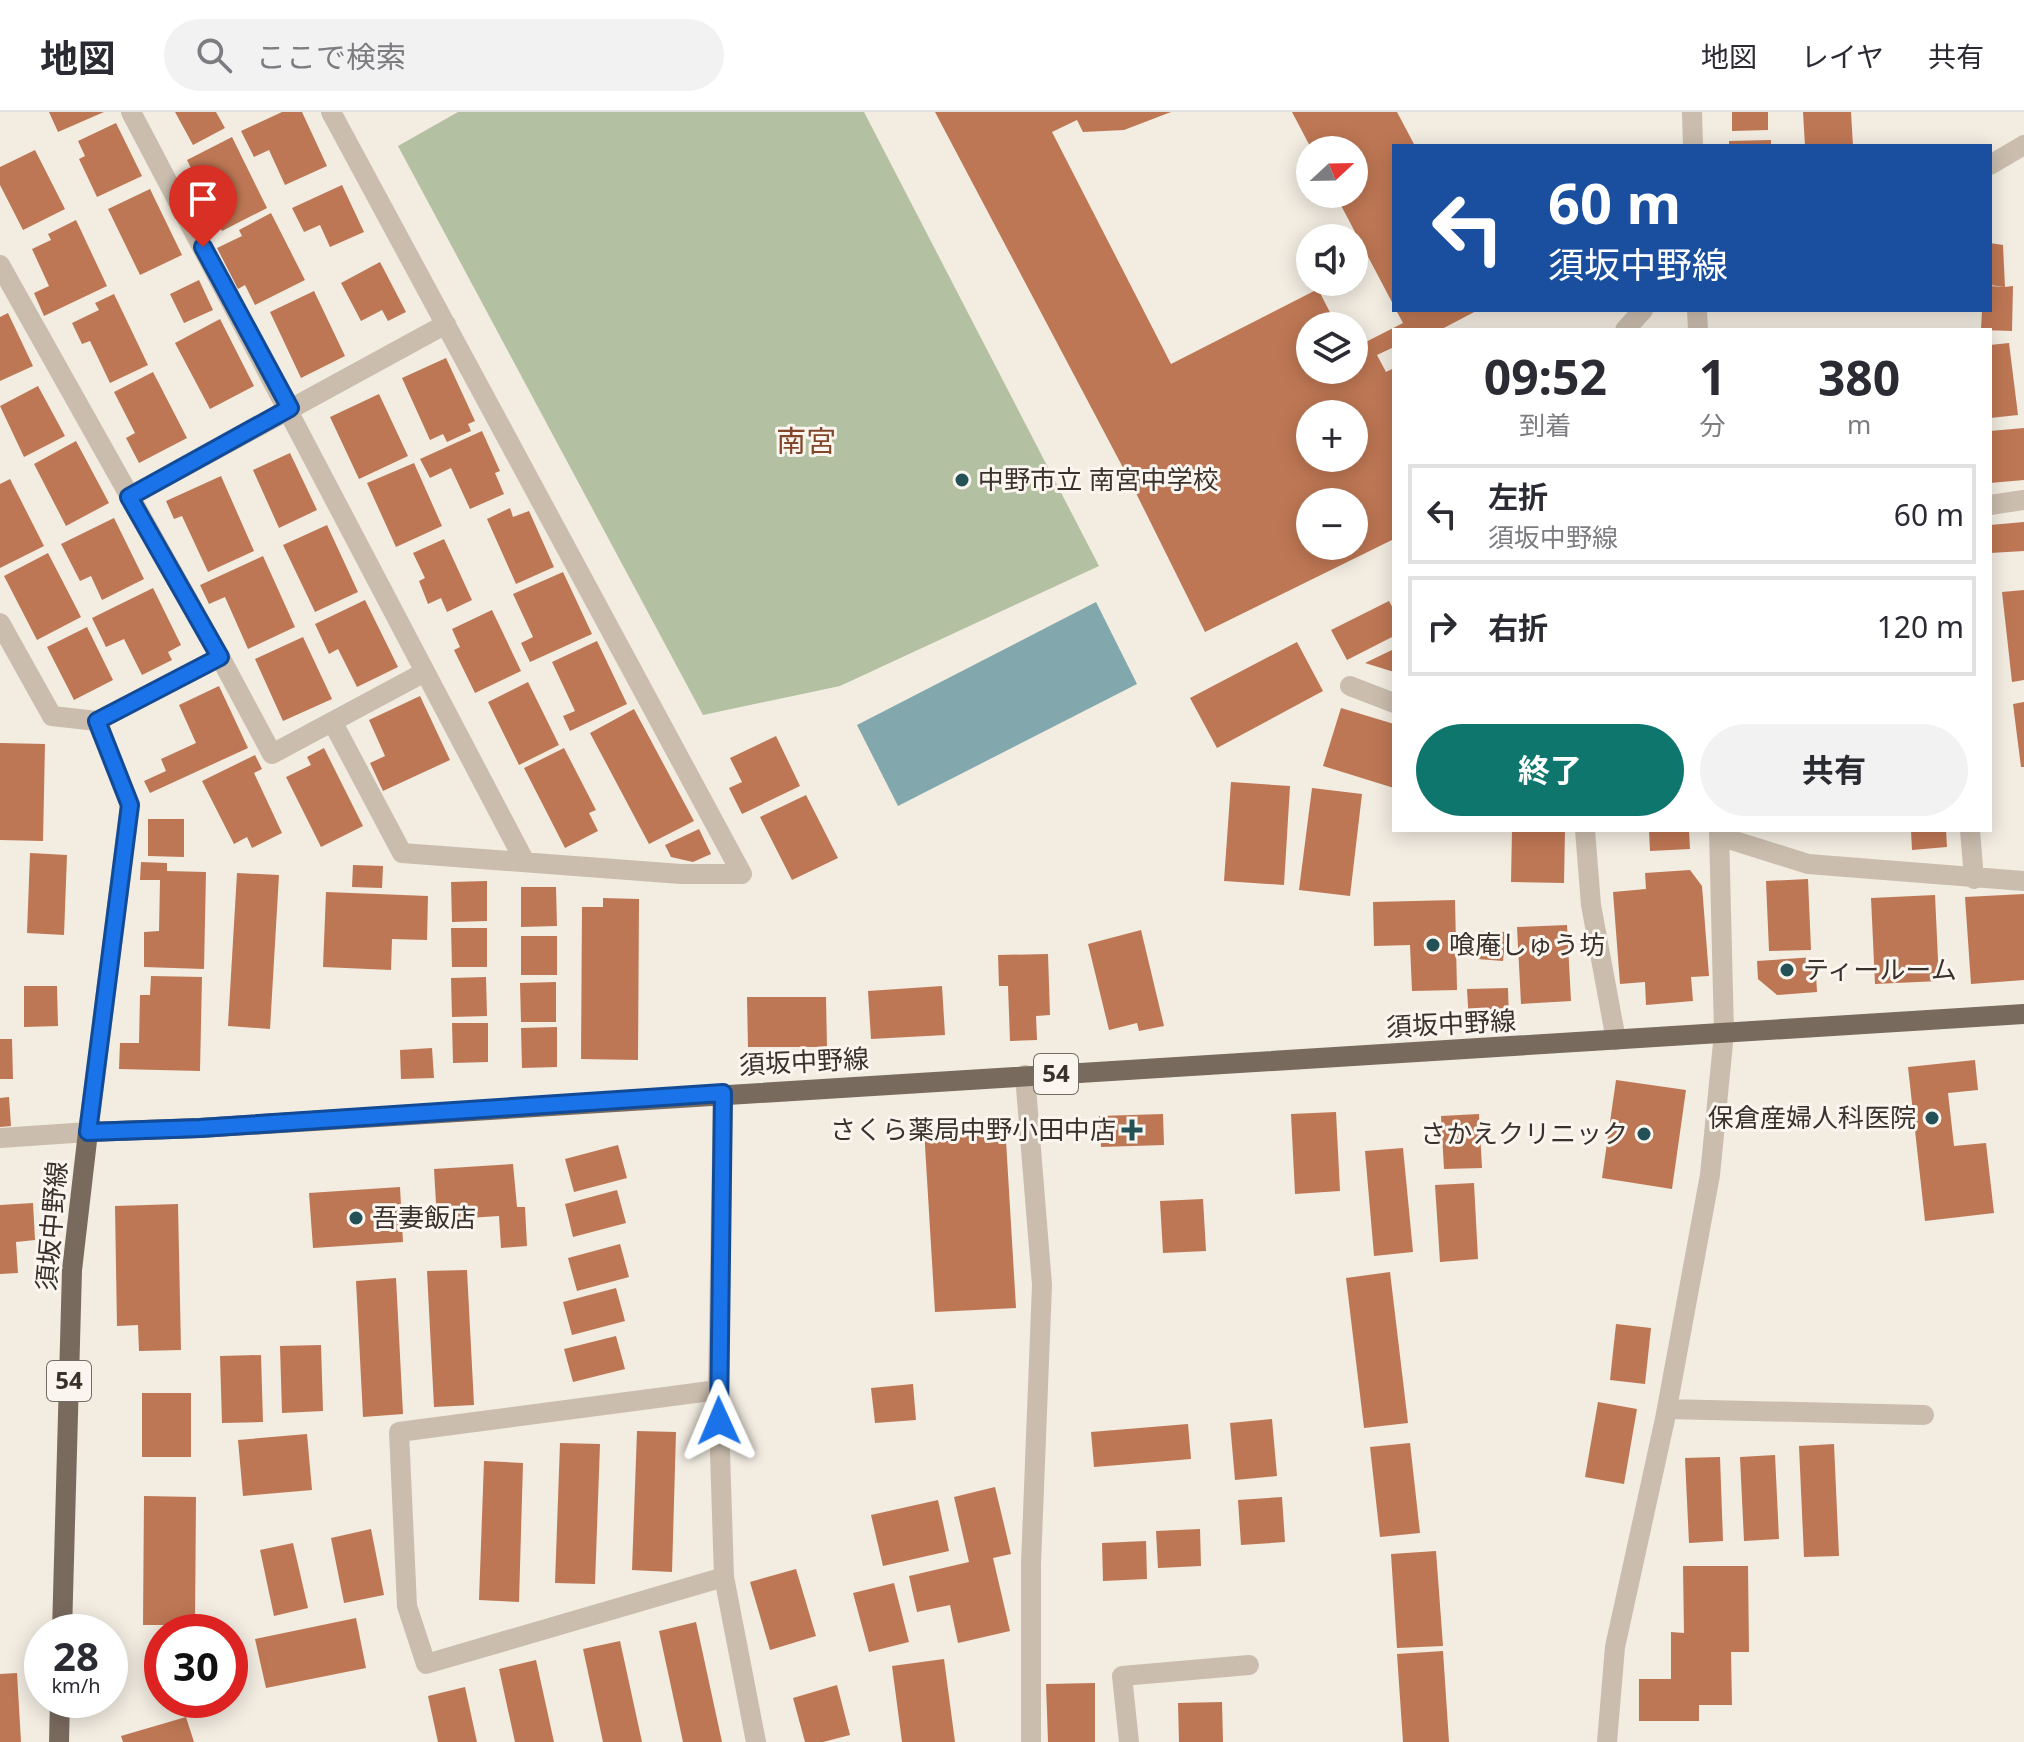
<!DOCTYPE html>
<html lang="ja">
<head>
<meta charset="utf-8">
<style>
	:root { --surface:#fff; --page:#f2f2f3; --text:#2b2b33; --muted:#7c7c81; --line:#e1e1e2; --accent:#0f766e }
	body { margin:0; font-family:"Noto Sans","Noto Sans JP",sans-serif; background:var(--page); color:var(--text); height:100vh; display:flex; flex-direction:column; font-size:30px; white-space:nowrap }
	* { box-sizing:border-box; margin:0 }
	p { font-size:26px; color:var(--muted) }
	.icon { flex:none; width:44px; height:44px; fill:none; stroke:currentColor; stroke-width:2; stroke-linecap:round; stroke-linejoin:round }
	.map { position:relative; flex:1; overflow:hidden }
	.drawer { position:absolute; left:1392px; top:216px; width:600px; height:504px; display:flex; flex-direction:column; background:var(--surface); border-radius:0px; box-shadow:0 4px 20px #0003 }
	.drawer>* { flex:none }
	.top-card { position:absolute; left:1392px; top:32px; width:600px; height:168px; border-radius:0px; box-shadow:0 4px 20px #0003; background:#1a4fa0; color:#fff; overflow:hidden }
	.needle { width:52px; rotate:68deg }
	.tools { position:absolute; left:1296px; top:24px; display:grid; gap:16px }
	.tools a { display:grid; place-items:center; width:72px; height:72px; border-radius:50%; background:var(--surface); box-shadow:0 4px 20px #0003; font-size:40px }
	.speed { position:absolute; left:24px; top:1502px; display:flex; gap:16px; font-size:40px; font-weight:700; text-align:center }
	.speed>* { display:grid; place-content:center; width:104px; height:104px; border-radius:50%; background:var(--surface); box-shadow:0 4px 20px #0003; line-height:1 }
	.speed small { font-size:20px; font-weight:400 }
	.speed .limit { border:12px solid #d22; background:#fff; color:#111 }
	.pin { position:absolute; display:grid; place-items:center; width:68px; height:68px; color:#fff; margin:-82px -34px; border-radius:50% 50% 50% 0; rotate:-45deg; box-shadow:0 0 8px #0007 }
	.pin .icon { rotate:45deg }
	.me { position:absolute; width:88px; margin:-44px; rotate:359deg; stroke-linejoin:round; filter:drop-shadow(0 0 6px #0008) }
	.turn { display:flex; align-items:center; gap:28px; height:168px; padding:0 24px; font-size:36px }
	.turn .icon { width:104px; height:104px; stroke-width:2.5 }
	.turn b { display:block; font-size:56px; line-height:68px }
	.eta { display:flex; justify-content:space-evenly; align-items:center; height:136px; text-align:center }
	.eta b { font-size:48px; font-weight:700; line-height:56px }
	.primary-button { display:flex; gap:16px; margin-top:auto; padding:16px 24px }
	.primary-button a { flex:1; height:92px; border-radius:48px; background:var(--accent); color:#fff; font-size:32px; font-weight:700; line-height:92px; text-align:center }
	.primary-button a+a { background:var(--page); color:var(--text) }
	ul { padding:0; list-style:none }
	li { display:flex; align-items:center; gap:24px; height:100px; margin:0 16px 12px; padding:0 8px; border:4px solid var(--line); border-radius:0px }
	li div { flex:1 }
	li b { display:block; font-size:30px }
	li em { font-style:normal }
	header { display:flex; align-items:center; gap:48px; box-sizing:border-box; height:112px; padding:0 40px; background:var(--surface); border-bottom:2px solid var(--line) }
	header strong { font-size:38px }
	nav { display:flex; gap:44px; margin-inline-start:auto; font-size:28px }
	.search { width:560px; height:72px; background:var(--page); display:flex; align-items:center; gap:20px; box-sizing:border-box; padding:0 28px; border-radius:44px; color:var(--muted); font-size:30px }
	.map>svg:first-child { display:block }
</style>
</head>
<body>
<header>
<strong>地図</strong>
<div class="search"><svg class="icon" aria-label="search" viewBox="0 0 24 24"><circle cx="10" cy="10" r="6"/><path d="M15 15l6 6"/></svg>ここで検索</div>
<nav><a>地図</a><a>レイヤ</a><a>共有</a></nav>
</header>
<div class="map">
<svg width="2024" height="1630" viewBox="0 0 2024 1630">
	<rect width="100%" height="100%" fill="#f2ece1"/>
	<path fill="#b4c0a2" d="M458,0h406l235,454 -259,120 -137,29 -305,-569z"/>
	<path fill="#82a8ad" d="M1096,490l41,82 -239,122 -41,-81z"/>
	<path fill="#be7754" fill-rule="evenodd" d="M49,0h55l-46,20z
		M175,0h41l9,16 -32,17z
		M282,0h20l25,54 -42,19 -16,-35 -15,7 -13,-26z
		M935,0h236l-47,18 -41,2 -6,-12 -25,12 119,232 147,-75 19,37h-27v44h44v-22l49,-25 -7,-13h82l-38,20h-46v17l-17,8 9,17 8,-4v171l-189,93 -76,-153zM1310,302h44v44h-44zM1310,390h44v44h-44z
		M1292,0h105l18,34h-21v160l-59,-112h19v-44h-42z
		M1732,0h36v18l-36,1z
		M1803,0h48l2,34h-48z
		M116,11l26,53 -45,21 -18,-38 6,-3 -7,-15z
		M232,25l35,71 -45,23 -35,-71z
		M1771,28v6h-42v-5z
		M35,38l30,59 -42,21 -23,-45v-18z
		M342,73l22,47 -34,15 -10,-22 -16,7 -12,-24z
		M150,77l32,66 -42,20 -32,-66z
		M271,101l34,67 -50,25 -10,-20 -7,4 -21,-41 25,-12 -3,-6z
		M76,108l31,66 -63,30 -10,-23 15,-7 -17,-37 19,-9 -3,-6z
		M1990,131l13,2 2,42 8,-1 -1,45 -31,-1 1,-20h8v-24l15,1 -15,-2z
		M380,150l26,50 -18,9 -6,-11 -21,11 -20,-38z
		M199,168l14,30 -29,13 -14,-29z
		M314,179l31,65 -44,22 -31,-66z
		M114,182l34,71 -38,18 -20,-42 -8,3 -10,-21 27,-13 -4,-7z
		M8,201l25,53 -33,15v-64z
		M220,207l34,67 -44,23 -35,-66z
		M2009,231l9,72 -28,3v-73z
		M446,246l29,63 -7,3 3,7 -24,11 -4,-8 -13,6 -28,-62z
		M153,260l34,66 -48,25 -13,-25 9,-5 -21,-41z
		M38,274l27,50 -41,21 -24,-51z
		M379,282l29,62 -49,23 -29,-62z
		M2024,316v52l-34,3v-52z
		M482,319l18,40 -5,2 9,21 -34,15 -19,-41 -21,10 -10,-19z
		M76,329l33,62 -43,23 -32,-62z
		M290,341l27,57 -38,18 -26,-58z
		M414,351l28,63 -46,21 -29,-64z
		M221,364l33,75 -46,21 -26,-56 -8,3 -8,-18z
		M10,367l34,67 -44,22v-84z
		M510,396l3,9 16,-6 25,56 -38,17 -29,-65z
		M114,406l30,61 -42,21 -11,-24 -11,5 -19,-37z
		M2024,410v29l-34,2v-28z
		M327,413l31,67 -43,20 -32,-67z
		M444,427l28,61 -25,12 -6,-14 -13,6 -9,-23 6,-3 -12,-25z
		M48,441l33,64 -44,23 -33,-64z
		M263,444l32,71 -47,22 -23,-52 -16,7 -9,-19z
		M563,460l29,62 -62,28 -9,-19 12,-6 -20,-43z
		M153,476l28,57 -13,7 4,8 -30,15 -18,-36 -18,8 -14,-29z
		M2024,478v90l-12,2 -10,-90z
		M365,488l33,67 -41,20 -19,-38 -9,5 -14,-30z
		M1389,489l5,9v26l-47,24 -16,-30z
		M492,498l29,61 -46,22 -21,-43 6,-3 -8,-18z
		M87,515l26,53 -39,20 -27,-53z
		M303,525l29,62 -49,22 -28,-62z
		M597,529l30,63 -57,27 -7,-15 12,-5 -23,-49z
		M1297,530l26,49 -106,57 -27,-50z
		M1394,537v23l-29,-9z
		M528,570l31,63 -40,20 -31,-63z
		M219,574l29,62 -98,45 -6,-12 22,-10 -5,-12 35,-16 -17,-38z
		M420,584l30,64 -67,31 -13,-28 15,-7 -16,-36z
		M2024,590v65h-3l-8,-63z
		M1341,596l53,16v64l-71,-22z
		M634,597l60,112 -45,23 -59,-111z
		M776,624l24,50 -58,28 -13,-26 13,-6 -12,-24z
		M0,631l45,1 -2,97 -43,-1z
		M324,636l39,78 -42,21 -35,-70 25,-12 -4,-8z
		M564,636l32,62 -7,3 9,18 -33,17 -41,-80z
		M255,643l7,14 -8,4 28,60 -30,15 -5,-11 -13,7 -32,-63z
		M1231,670l59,4 -6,99 -60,-4z
		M1312,676l50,6 -12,102 -51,-6z
		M806,683l32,63 -46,22 -32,-63z
		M148,707h36v38l-36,-1z
		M699,717l12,25 -18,8 -22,-5 -6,-12z
		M1512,718h53l-1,53 -53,-1z
		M1649,718h40l1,19 -40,2z
		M1911,718h35l1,17 -35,3z
		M30,741l37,2 -3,80 -37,-2z
		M141,750l26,1v8l39,1 -2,97 -60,-2v-35l15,-1 1,-51h-20z
		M353,753l30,1 -1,22 -30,-1z
		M1690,758l12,16 7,90 -18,1 2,24 -47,4 -1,-23 -25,2 -7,-92 33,-3 -1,-16z
		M237,761l42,2 -9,154 -42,-3z
		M1808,767l3,71 -42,1 -3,-70z
		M487,769v40l-35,1 -1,-40z
		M521,775h35l1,39 -36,1z
		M326,780l102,4 -1,44 -35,-1 -1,31 -68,-3z
		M2024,782v86l-53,4 -6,-87z
		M1935,783l4,86 -64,3 -4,-86z
		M603,786l36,1 -1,161 -57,-1 1,-152h21z
		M1455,788l2,90 -45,1 -2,-46 -36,1 -1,-44z
		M1567,813l4,76 -50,3 -4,-77z
		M451,816h36v39h-35z
		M1141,818l23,96 -25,5 -2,-8 -28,7 -21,-86z
		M1479,819l27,1 -3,29 -26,-2z
		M521,824h36v39h-36z
		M1048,842l2,61 -14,1 1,24 -27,1 -2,-55h-9l-1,-31z
		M1815,845l2,35 -40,3 -19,-16 -1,-18z
		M151,864l51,1 -2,94 -81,-2 1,-26h19l1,-48h10z
		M486,865l1,39 -35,1 -1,-39z
		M556,870v40h-35l-1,-39z
		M24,874h33l1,40 -34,1z
		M942,874l3,49 -74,4 -3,-48z
		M1508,876l1,34 -40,2 -2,-35z
		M747,885h79l1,50h-79z
		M452,911h36v39l-35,1z
		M557,915v40l-35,1 -1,-40z
		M0,927h12l1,40h-13z
		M432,936l2,30 -33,1 -1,-29z
		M1975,948l3,30 -30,3 6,53 32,-3 8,70 -69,8 -17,-154z
		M1616,968l70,10 -14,99 -70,-11z
		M9,985l2,29 -11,1v-29z
		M1336,1000l4,79 -45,3 -4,-80z
		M1163,1002l1,31 -63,2 -2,-31z
		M1479,1002l3,54 -38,1 -3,-53z
		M1005,1012l11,184 -81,4 -11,-183z
		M618,1033l9,33 -53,14 -9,-33z
		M1403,1036l10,104 -39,4 -9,-105z
		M513,1052l4,43h8l2,39 -26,2 -2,-32 -62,4 -3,-51z
		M1474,1071l4,76 -38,3 -5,-77z
		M400,1075l3,55 -90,6 -4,-55z
		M617,1078l9,33 -53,14 -8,-33z
		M1203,1087l3,52 -43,2 -3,-52z
		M33,1091l2,37 -19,2 2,31 -18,1v-69z
		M178,1092l3,146 -42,1 -1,-26 -21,1 -2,-120z
		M620,1132l9,33 -52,14 -9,-33z
		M467,1158l7,135 -40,2 -7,-136z
		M1390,1160l18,151 -44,5 -18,-150z
		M396,1166l7,136 -40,3 -7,-136z
		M616,1176l9,33 -53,14 -9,-33z
		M1616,1212l35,4 -6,56 -35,-4z
		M616,1224l9,33 -52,13 -9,-33z
		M321,1233l2,66 -41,2 -2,-67z
		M261,1243l2,67 -41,1 -2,-67z
		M913,1272l3,36 -41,3 -4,-35z
		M142,1281h49v64h-49z
		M1598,1290l39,7 -13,75 -39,-7z
		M1272,1307l5,57 -42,4 -5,-57z
		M1188,1312l3,35 -97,8 -3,-35z
		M637,1319l39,1 -4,140 -40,-2z
		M307,1322l5,56 -69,6 -5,-56z
		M560,1331l40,1 -5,140 -40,-1z
		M1410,1331l10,90 -40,4 -10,-90z
		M1834,1332l5,112 -35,1 -5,-111z
		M1775,1343l4,84 -35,2 -4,-84z
		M1720,1345l3,84 -34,2 -4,-85z
		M484,1349l39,2 -4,139 -40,-2z
		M995,1375l16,67 -18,4 17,73 -52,12 -8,-38 -33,7 -8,-36 60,-14 -15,-65z
		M144,1384l52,1 -1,128h-52z
		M1282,1385l3,45 -44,3 -3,-45z
		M938,1388l11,51 -66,15 -12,-51z
		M371,1417l13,66 -40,8 -13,-65z
		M1200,1417l1,37 -43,2 -2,-37z
		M1146,1429l1,38 -44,2 -1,-38z
		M293,1431l15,65 -34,8 -14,-66z
		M1436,1439l7,95 -46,2 -6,-94z
		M1683,1454h65l1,86h-18l1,53h-33v16h-60v-42h32v-47l13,1z
		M796,1457l20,67 -46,14 -20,-68z
		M894,1471l15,59 -40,10 -16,-59z
		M356,1506l10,50 -100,20 -11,-49z
		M696,1510l26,120h-39l-24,-111z
		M620,1529l22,101h-39l-20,-93z
		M1443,1539l6,91h-46l-6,-88z
		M944,1547l11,83h-53l-10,-76z
		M536,1548l18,82h-39l-16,-73z
		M17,1561l4,69h-21v-68z
		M1095,1571v59h-47l-2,-58z
		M837,1573l13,50 -27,7h-18l-12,-44z
		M465,1575l12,55h-39l-10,-46z
		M1222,1590l1,40h-44l-1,-39z
		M186,1605l8,25h-71l-2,-6z"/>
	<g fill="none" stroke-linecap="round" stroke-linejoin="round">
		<path stroke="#cabdae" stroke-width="20" d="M131,0l394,750
			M331,0l411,762h-61l-279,-21 -69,-130
			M1692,0l1,34
			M1990,53l34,-20
			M0,153l220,392 -123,64 33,84 -42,327 -88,6
			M1697,198l1,20
			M1625,218l18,-20
			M129,385l317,-173
			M1990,393l34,-5
			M0,511l52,93 45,5
			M220,545l52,97 151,-81
			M1350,574l44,17
			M1585,718l6,75 25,135
			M1970,718l4,49
			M1719,724l89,28 216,17
			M1025,963l17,210 -11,279v178
			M723,981l-5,297 6,187 32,165
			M718,1278l-319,42 8,174 19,58 298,-87
			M1667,1297l257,6
			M1129,1630l-7,-66 127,-11
			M1607,1630l8,-95 50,-228 45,-244 14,-142 -5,-203"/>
		<path stroke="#796a5e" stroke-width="20" d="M62,1520l10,-362 16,-138 112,-4 1824,-114
			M59,1630l1,-42"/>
	</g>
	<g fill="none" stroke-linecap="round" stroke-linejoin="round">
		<defs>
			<path id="route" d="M203,135l87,161 -161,89 91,160 -123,64 33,84 -42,327 112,-4 523,-35 -4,328"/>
		</defs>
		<use href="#route" stroke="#114b97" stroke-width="20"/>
		<use href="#route" stroke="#1a73e8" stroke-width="14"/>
	</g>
	<g fill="#245058" stroke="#faf5ee" stroke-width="3">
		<circle cx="962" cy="368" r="8"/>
		<circle cx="1433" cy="833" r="8"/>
		<circle cx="1787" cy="858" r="8"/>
		<circle cx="1932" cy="1006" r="8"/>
		<path d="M1128 1006h8v8h8v8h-8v8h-8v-8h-8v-8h8z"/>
		<circle cx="1644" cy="1022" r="8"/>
		<circle cx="356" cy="1106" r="8"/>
	</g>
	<g text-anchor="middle" stroke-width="6" stroke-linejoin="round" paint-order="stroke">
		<g fill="#faf5ee" stroke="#736c66" stroke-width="2">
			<rect x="1034" y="942" width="44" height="40" rx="6"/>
			<rect x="47" y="1249" width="44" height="40" rx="6"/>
		</g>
		<g font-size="24" font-weight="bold" fill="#39312c">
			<text x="1056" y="970">54</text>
			<text x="69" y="1277">54</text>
		</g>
		<g font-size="26" fill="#39312c" stroke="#faf5ee" text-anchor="start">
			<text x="978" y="377">中野市立 南宮中学校</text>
			<text x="1449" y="842">喰庵しゅう坊</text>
			<text x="1803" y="867">ティールーム</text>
			<text x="1916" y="1015" text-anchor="end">保倉産婦人科医院</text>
			<text x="1116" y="1027" text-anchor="end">さくら薬局中野小田中店</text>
			<text x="1628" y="1031" text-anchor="end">さかえクリニック</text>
			<text x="372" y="1115">吾妻飯店</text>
		</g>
		<g font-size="26" fill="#39312c" stroke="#faf5ee">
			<text transform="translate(1451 912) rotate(-3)" y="9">須坂中野線</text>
			<text transform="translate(804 950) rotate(-3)" y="9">須坂中野線</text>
			<text transform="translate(52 1114) rotate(-85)" y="9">須坂中野線</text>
		</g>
		<g font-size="30" fill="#82472a" stroke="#faf5ee">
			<text x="806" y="340">南宮</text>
		</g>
	</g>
</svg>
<div class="tools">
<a><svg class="needle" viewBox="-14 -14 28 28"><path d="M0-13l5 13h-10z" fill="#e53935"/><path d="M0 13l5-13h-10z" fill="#7c7c81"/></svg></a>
<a><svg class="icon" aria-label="sound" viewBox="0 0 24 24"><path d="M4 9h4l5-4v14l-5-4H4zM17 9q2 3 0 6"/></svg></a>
<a><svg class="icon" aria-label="layers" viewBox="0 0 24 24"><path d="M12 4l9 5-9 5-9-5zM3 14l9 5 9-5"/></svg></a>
<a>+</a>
<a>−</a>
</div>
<div class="speed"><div>28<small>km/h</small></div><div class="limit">30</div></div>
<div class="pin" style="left:203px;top:135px;background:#d93025"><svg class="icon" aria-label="arrive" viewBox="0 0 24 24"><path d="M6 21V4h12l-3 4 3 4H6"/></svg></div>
<svg class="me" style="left:719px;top:1309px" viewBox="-20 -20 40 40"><path d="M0-17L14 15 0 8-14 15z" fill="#1a73e8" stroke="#fff" stroke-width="4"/></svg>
<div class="top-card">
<div class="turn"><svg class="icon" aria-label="left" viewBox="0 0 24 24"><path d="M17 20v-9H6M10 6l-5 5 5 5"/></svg><div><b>60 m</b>須坂中野線</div></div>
</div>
<section class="drawer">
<div class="eta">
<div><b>09:52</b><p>到着</p></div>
<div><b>1</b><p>分</p></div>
<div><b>380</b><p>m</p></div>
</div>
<ul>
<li><svg class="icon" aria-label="left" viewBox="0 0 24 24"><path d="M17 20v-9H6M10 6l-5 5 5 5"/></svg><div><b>左折</b><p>須坂中野線</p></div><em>60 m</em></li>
<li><svg class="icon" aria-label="right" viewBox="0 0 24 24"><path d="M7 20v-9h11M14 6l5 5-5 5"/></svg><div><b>右折</b></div><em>120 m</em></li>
</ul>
<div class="primary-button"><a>終了</a><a>共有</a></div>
</section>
</div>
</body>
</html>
